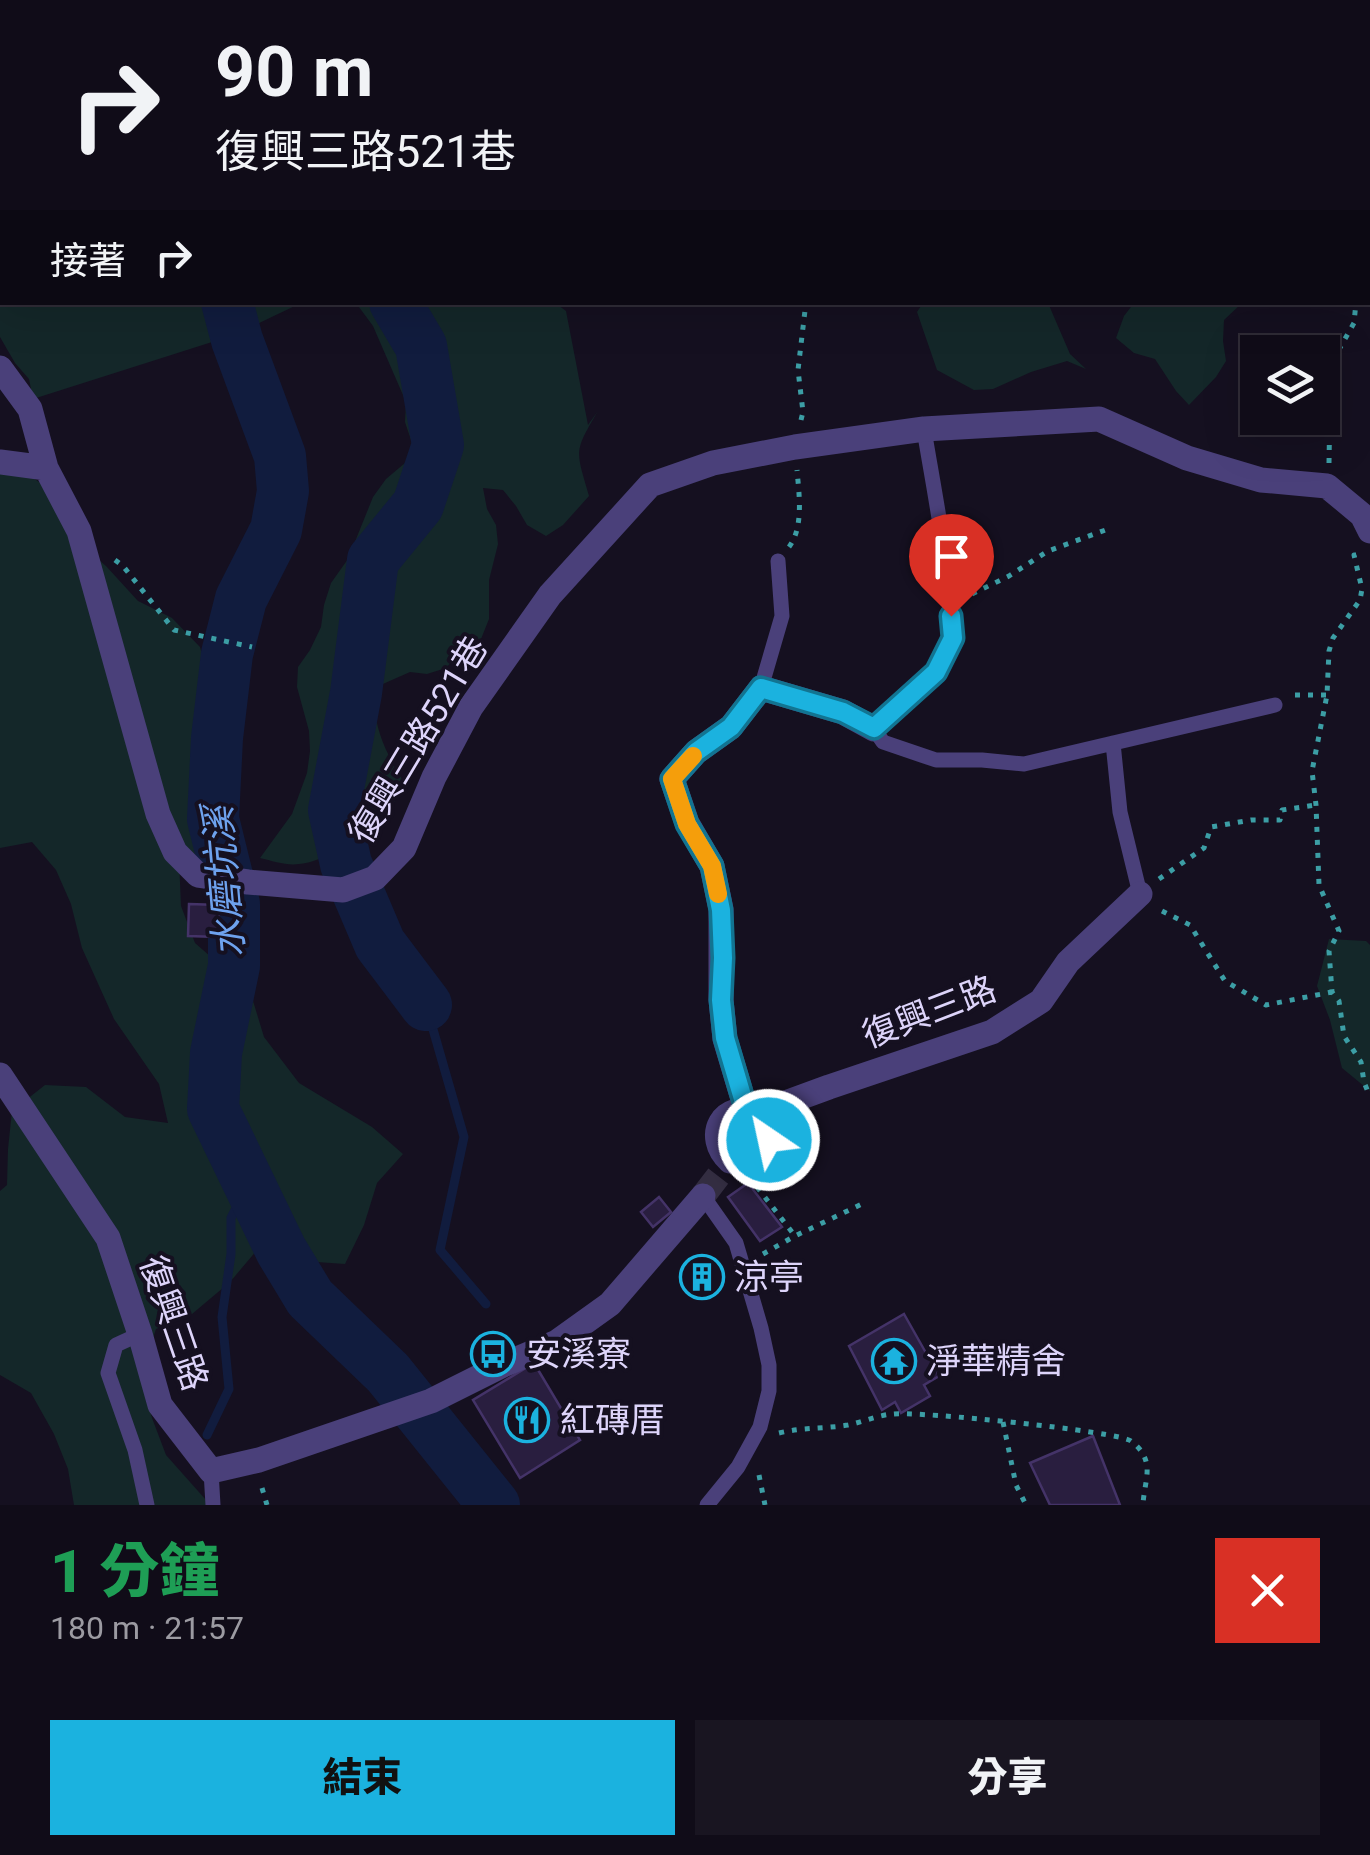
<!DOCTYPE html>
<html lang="zh-TW">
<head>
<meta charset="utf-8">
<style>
	:root { --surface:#100c18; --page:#191521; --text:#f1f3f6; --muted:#9c9ba2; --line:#302c37; --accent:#1bb2df }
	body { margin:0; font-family:Roboto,"Noto Sans TC",sans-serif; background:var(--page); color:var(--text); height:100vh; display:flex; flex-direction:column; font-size:38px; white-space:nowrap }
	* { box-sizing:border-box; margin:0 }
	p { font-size:32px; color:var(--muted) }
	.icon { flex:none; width:55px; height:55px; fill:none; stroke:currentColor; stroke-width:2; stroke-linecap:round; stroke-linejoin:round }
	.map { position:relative; height:1505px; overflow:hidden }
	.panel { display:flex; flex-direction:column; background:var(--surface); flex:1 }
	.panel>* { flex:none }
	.hud { position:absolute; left:0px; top:0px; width:1370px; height:305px; box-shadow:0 10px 40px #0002,0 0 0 2px var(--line); background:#100c18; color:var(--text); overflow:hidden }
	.fabs { position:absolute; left:1240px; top:335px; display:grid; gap:20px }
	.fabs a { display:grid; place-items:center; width:100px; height:100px; border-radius:0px; background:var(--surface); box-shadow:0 10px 40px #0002,0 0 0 2px var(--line); font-size:50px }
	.pin { position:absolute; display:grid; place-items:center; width:85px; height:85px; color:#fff; margin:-102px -42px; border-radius:50% 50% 50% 0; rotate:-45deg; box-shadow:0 0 10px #0007 }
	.pin .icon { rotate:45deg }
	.me { position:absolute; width:110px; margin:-55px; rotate:326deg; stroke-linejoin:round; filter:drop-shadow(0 0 8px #0008) }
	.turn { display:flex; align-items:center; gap:35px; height:210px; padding:0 50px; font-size:45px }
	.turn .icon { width:130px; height:130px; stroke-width:2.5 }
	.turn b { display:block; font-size:70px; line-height:85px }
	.then { display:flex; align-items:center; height:95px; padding:0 50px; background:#0003; gap:20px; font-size:38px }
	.round { display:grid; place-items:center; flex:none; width:105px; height:105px; border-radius:0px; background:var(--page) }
	.overview { display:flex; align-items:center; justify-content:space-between; height:170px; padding:0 50px }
	h1 { font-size:60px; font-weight:800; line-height:75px; color:#1e9e55 }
	.cta { display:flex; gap:20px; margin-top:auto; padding:20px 50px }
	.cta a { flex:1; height:115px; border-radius:0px; background:var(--accent); color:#111; font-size:40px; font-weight:800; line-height:115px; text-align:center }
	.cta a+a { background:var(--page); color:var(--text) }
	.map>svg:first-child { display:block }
</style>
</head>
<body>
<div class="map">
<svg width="1370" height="1505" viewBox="0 0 1370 1505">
	<rect width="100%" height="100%" fill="#151020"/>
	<path fill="#142729" d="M0,0h585l2,2h-585v300l299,1 -67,32 -201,64 -4,-20 -14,-16 -15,-26z
		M879,0h491v215l-2,3v-216h-488z
		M356,303l198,-1 12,9 22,114 10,-14c-25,42 -22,39 -9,85l-26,29 -17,11 -19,-11 -11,-19 -13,-16 -20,-2 4,21 9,16 2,19 -9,36v39l-8,20 -22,14 -13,15 -19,6 -17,-2 -34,15c-6,34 9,64 26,92 -4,12 -8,26 -14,37 -11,18 -68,47 -89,48 -12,2 -26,-3 -39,-6l32,-44 15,-41 3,-22 -1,-20 -12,-44 1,-20 12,-17 11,-23 3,-22 7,-22 17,-24 25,-62 13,-18 19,-16 7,-20 -7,-21 1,-20 -33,-76z
		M923,303h125l22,51 16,15 -19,-8 -36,11 -38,17 -19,1 -37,-20 -20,-58z
		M1134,303h108l-18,17 -1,21 3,20 -10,16 -27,28 -13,-14 -21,-32 -21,-6 -18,-15 8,-22z
		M0,472l33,6 9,6 28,51 36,31 32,35 34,17 28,29 10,36 29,59 -7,59 -27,56 -26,2 2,47 14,37 55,48 14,46 35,46 73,44 31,27 -26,29 -13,42 -19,39 -42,-3 -46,-11 -27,32 -38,32 -36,15 -15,46 11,43 14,37 40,45 1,5h-133l-6,-36 -14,-35 -23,-41 -31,-18v-184l7,-6 1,-36 4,-38 33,-26 41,2 39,30 43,6 -9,-39 -45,-65 -32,-71 -11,-44 -15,-34 -24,-28 -32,6z
		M1329,939l37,2 4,4v146l-28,-23 -12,-48 -13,-34z"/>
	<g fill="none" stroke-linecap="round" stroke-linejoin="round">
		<path stroke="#111c3e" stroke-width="9" d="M426,1005l38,132 -24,113 46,54
			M207,1435l22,-46 -7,-72 9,-63v-36l17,-34"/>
		<path stroke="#111c3e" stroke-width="52" d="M111,0l3,2
			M227,302l10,38 43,116 3,35 -7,39 -35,69 -14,55 -10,84 -4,81 21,85v62l-18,87 -3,56 68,141 29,48 78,75 106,132
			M395,302l26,44 17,99 -20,60 -45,55 -17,133 -22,117 12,54 34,80 46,61"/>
	</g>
	<path fill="#291e3f" stroke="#443368" stroke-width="2.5" d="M189,904l30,1 -1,32 -30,-1z
		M748,1183l34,44 -22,14 -32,-44z
		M659,1197l12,15 -18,15 -12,-15z
		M706,1263l10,16 -18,12 -10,-17z
		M904,1314l35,62 -15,9 6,11 -29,17 -6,-11 -13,8 -33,-64z
		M534,1363l46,77 -60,38 -47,-78z
		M1093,1436l27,69h-70l-20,-42z"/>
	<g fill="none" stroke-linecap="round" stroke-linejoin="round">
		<path stroke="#332d41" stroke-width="25" stroke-dasharray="25 12" stroke-linecap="butt" d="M703,1196l27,-35"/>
		<path stroke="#3c9ea5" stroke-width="5" stroke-dasharray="5 8" stroke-linecap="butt" d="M573,0l1,2
			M1368,126l2,-5
			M1368,172l2,6
			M1368,247l2,-29
			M1368,260l2,-2
			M801,420l2,-8 -5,-42 8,-68
			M1329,463l1,-61 -5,-28 29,-51 2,-21
			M789,547c15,-20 10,-53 8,-77
			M1356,555h-2l8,34 -2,11 -27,38 -4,13 -2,44 -15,76 4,34 3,80 20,46 -10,20 3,41 7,9 5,35 17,26 3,20 6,15
			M115,560l8,6 51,64 78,17
			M972,594l37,-18 39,-25 63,-23
			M1295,695h32
			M1159,879l45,-31 7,-21 40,-7h29l2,-10 34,-5
			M1162,911l28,14 35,56 41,24 66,-13
			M757,1187l38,49
			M763,1254l32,-18 67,-32
			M1003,1422l13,63 10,20
			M779,1433c25,-6 45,-4 69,-8 15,-3 30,-10 45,-11 25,-3 224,17 238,27 26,20 13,39 12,64
			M759,1475l6,30
			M262,1488l5,17"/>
		<path stroke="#4a407a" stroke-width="15" d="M924,429c5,34 36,193 27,214 -16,36 -48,60 -77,86l9,13 53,18h46l42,4 251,-59
			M761,688l21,-72 -4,-55
			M1113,743l7,69 20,82
			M703,1196l33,47 25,85 8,37v26l-9,36 -22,40 -31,38
			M140,1334l-24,11 -8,28 27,77 12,55
			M211,1471l2,34"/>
		<path stroke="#4a407a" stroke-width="25" d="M0,368l30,41 16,59 33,63 79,283 17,38 23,23 50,7 95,8 32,-12 29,-30 30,-71 37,-70 79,-112 100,-110 63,-22 82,-16 129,-18 175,-10 88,39 74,22 66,6 35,29 8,16
			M0,462l46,6
			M0,1075l108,163 32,96 20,71 51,66 48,-11 172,-59 72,-36 54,-23 53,-38 93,-108
			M746,1109l-21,-70 -4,-39v-91l-9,-43 -25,-43 -15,-44 24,-27 35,-25 30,-39 82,24 31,17
			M758,1113c-35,-13 -55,23 -28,48 33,7 51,-23 28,-48l71,-26 163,-55 49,-31 27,-39 72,-68"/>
	</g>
	<circle fill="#437a7a" cx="746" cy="1136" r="11"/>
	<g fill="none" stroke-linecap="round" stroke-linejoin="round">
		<defs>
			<path id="route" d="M769,1140c0,-17 -6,-27 -23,-31l-21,-71 -4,-38 2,-42 -2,-48 -9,-44 -25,-42 -15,-45 24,-27 35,-25 30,-39 82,24 31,16 62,-56 17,-34 -2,-22"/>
		</defs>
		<use href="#route" stroke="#127491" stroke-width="25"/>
		<use href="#route" stroke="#1bb2df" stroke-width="18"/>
		<path stroke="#f59e0b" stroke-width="18" d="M693,756l-21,23 15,45 25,42 6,28"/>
	</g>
	<defs>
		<symbol id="building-ring" viewBox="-11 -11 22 22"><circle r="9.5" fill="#151020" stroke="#1bb2df" stroke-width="1.5"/><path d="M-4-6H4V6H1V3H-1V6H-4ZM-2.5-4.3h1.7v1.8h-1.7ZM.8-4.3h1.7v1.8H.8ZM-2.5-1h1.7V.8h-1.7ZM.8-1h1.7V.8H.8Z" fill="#1bb2df"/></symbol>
		<symbol id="bus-ring" viewBox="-11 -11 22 22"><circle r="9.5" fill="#151020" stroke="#1bb2df" stroke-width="1.5"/><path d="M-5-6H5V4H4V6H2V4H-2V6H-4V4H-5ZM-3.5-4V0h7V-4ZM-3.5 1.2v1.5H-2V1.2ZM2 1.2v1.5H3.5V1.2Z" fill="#1bb2df"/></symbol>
		<symbol id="temple-ring" viewBox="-11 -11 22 22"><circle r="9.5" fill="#151020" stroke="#1bb2df" stroke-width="1.5"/><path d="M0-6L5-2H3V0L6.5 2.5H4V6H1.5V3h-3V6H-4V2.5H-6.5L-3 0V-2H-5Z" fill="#1bb2df"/></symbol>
		<symbol id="restaurant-ring" viewBox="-11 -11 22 22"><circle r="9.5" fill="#151020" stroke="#1bb2df" stroke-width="1.5"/><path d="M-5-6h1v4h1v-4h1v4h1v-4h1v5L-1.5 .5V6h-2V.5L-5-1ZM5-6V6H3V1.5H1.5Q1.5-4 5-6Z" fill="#1bb2df"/></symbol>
	</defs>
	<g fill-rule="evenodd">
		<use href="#building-ring" x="677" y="1252" width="50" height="50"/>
		<use href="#bus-ring" x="468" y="1329" width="50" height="50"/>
		<use href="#temple-ring" x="869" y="1336" width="50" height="50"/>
		<use href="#restaurant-ring" x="502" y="1395" width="50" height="50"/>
	</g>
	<g text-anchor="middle" stroke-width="8" stroke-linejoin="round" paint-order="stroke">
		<g font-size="35" fill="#ddd4fa" stroke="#151020">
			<text transform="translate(418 740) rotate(-59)" y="12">復興三路521巷</text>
			<text transform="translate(929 1012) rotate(-21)" y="12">復興三路</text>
			<text transform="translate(174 1323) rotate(71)" y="12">復興三路</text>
		</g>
		<g font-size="35" fill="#ddd4fa" stroke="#151020" text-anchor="start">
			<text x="734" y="1289">涼亭</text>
			<text x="526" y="1366">安溪寮</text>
			<text x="926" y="1373">淨華精舍</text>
			<text x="560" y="1432">紅磚厝</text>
		</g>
		<g font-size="38" font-style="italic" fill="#6ea2ee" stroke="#151020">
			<text transform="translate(224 882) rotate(-95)" y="13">水磨坑溪</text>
		</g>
	</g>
</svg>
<div class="fabs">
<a><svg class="icon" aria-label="layers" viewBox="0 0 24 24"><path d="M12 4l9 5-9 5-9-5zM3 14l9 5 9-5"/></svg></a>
</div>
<div class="pin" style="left:951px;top:616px;background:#d93025"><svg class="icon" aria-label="arrive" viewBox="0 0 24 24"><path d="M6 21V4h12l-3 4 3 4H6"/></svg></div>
<svg class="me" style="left:769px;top:1140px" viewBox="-20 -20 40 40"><circle r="17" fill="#1bb2df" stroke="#fff" stroke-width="3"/><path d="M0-11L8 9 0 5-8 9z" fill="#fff"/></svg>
<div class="hud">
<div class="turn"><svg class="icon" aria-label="right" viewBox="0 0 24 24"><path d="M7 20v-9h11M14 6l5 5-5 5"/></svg><div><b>90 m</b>復興三路521巷</div></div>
<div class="then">接著<svg class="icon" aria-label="right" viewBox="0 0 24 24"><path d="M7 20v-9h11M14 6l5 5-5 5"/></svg></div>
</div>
</div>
<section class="panel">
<div class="overview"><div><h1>1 分鐘</h1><p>180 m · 21:57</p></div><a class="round" style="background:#d93025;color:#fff"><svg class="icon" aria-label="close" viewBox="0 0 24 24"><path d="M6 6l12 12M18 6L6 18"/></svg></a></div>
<div class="cta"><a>結束</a><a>分享</a></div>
</section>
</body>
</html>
